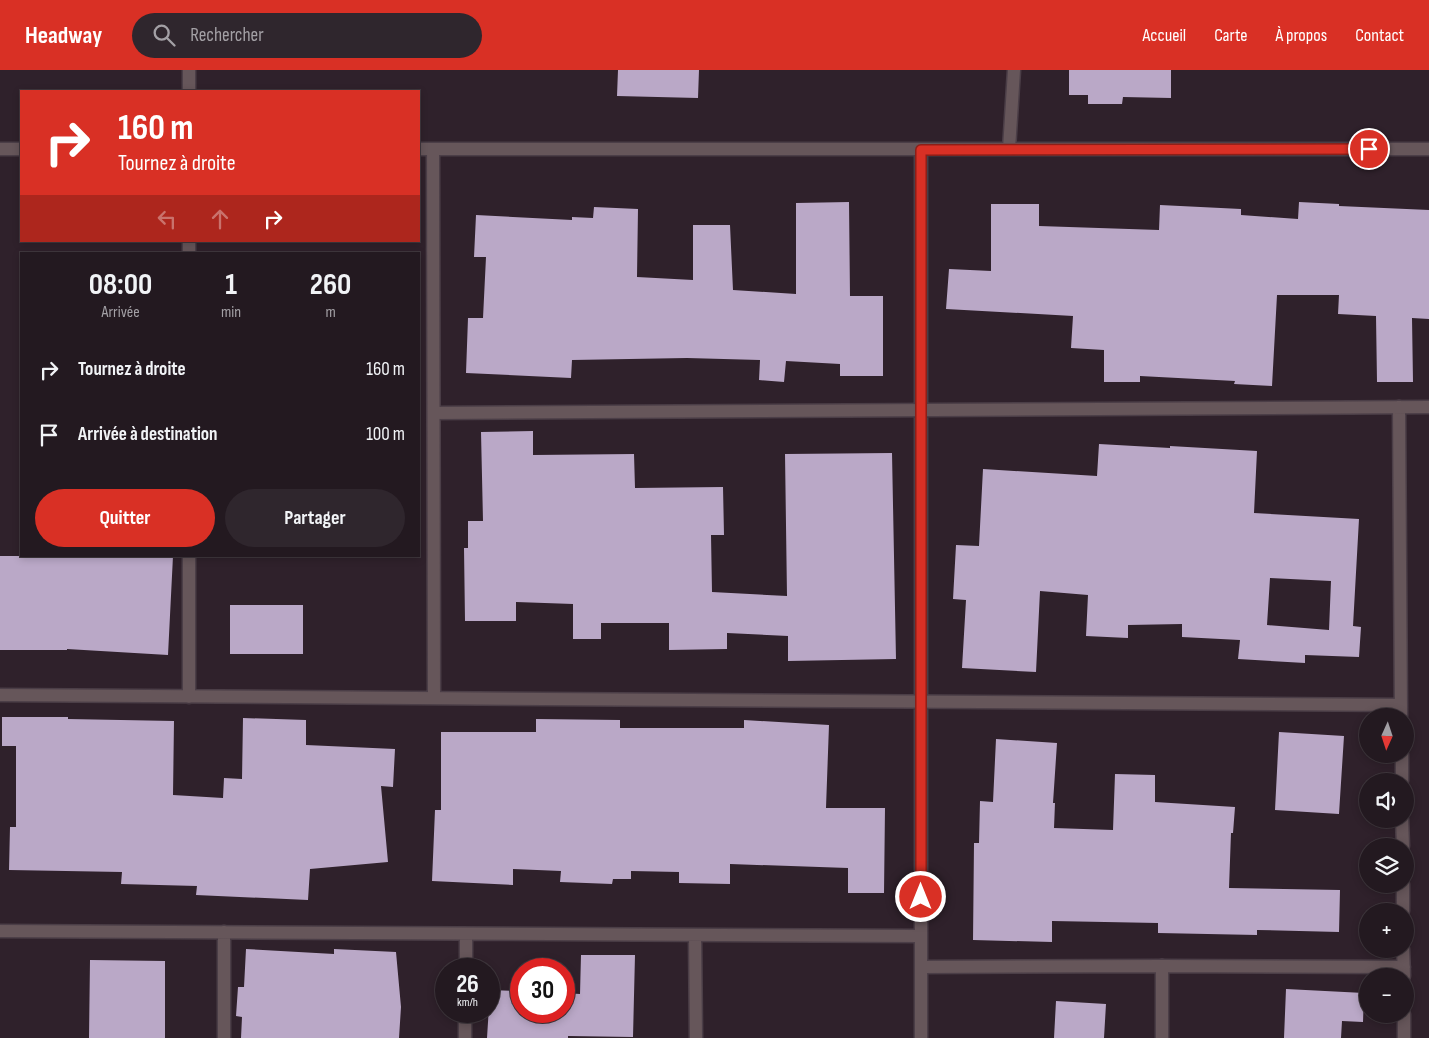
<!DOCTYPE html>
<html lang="fr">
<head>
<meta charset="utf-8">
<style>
	:root { --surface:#231920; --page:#2f262d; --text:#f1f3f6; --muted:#a3a0a5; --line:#40383e; --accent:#d93025 }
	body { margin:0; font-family:"Sofia Sans Condensed",sans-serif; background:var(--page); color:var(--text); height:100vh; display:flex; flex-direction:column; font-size:19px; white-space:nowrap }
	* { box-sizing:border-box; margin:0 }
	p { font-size:16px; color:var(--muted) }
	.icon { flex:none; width:28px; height:28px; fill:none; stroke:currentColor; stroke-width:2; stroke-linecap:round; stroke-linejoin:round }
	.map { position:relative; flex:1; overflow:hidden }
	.sheet { position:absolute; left:20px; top:182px; width:400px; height:305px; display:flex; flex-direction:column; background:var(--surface); border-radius:0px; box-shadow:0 2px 8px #0003,0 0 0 1px var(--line) }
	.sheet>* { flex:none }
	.hud { position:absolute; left:20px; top:20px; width:400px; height:152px; border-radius:0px; box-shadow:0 2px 8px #0003,0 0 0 1px var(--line); background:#d93025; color:#fff; overflow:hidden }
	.needle { width:32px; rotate:183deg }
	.controls { position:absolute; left:1359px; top:638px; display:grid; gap:10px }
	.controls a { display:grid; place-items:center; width:55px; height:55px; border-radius:50%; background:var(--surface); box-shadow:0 2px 8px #0003,0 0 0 1px var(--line); font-size:25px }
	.speed { position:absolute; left:435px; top:888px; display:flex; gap:10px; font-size:25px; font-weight:700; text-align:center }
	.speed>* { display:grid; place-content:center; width:65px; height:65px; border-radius:50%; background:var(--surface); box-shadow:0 2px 8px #0003,0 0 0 1px var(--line); line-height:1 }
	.speed small { font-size:12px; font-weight:400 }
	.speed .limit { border:8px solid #d22; background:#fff; color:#111 }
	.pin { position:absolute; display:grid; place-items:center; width:42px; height:42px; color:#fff; margin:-21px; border:2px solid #fff; border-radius:50%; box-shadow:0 1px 5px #0007 }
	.me { position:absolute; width:55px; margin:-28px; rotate:0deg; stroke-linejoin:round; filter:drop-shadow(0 0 4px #0008) }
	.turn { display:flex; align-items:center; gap:18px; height:105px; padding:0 15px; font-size:22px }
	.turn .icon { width:65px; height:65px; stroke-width:2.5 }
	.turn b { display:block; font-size:35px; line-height:42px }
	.lanes { display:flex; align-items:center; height:48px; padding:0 15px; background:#0003; justify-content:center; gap:25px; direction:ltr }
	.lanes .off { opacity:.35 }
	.eta { display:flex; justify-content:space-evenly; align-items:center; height:85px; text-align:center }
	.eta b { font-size:30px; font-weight:700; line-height:35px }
	.primary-button { display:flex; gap:10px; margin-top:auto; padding:10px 15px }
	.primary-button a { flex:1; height:58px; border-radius:30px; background:var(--accent); color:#fff; font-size:20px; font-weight:700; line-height:58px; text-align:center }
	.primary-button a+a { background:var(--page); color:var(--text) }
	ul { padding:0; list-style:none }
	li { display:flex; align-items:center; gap:15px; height:65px; padding:0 15px }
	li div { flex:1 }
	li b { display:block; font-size:19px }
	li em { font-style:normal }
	header { display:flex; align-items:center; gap:30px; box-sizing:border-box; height:70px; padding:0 25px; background:var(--accent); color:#fff }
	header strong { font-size:24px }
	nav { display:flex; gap:28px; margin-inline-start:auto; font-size:18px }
	.search { width:350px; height:45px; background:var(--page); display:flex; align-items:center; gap:12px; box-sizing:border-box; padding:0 18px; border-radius:28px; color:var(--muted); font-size:19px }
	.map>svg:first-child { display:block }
</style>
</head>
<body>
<header>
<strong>Headway</strong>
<div class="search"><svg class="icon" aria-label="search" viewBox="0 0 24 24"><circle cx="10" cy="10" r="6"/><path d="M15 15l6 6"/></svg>Rechercher</div>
<nav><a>Accueil</a><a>Carte</a><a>À propos</a><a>Contact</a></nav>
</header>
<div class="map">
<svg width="1429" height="968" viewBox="0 0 1429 968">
	<rect width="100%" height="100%" fill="#2f212b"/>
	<path fill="#baa8c7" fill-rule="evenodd" d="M618,0h81l-1,28 -81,-2z
		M1069,0h102v28l-48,-1 -1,7h-34v-9h-19z
		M849,132l1,94h33v80h-43v-12l-54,-3 -2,21 -25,-2 1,-20 -73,-2 -115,2 -1,18 -105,-5 2,-55h15l3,-61h-12l2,-42 96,5v-3l21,1 1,-11 44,2 -1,68 56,3v-55h37l3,65 63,4v-91z
		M1299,132l40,2v2l90,4v109l-17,-1 1,64h-36l-1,-66 -38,-2 1,-19h-62l-5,91 -38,-2 1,-3 -95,-5v6h-36v-32l-33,-2 2,-32 -127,-7 3,-40 42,2v-67h48v22l120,4 1,-25 81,4v6l57,4z
		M533,361v24l101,-1 1,34 88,-1 1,48h-13l1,57 75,4 -2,-142 107,-1 4,206 -108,2v-25l-61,-3v16l-58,1v-27h-68v16h-28v-35l-57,-2v19h-51l-1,-73h4v-27h15l-2,-89z
		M1099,374l71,4v-2l87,5 -3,62 105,6 -6,107 8,1 -2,30 -54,-2v8l-67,-4 2,-19 -58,-3v-13l-54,1v13l-42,-2 2,-41 -48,-4 -4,81 -74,-4 4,-68 -13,-1 3,-54 23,1 4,-77 114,7zM1270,508l61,3 -2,49 -62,-5z
		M0,486h173l-5,99 -101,-6v1h-67z
		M230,535h73v49h-73z
		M2,647h66v2l106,2 -1,74 50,3 1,-20 18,1 1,-61 63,2v25l89,4 -2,38 -12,-1 7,76 -78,7 -2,31 -112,-5 1,-9 -76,-2 1,-12 -113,-2 1,-43h6v-81h-14z
		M536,649l84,1v8h124v-8l85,5 -3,83h59l-1,85h-36v-25l-118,-4v20l-51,-1v-11l-48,-1v8h-18l-1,5 -52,-2 1,-11 -48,-2v16l-81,-4 3,-71h6v-78h95z
		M1279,662l65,4 -5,78 -64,-4z
		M996,669l61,4 -4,60h2l-1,25 59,2 2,-56 40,1v27l80,5 -2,26h-2l-2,55 111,2 -1,42 -82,-2v5l-99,-2v-10l-106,-2v21l-79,-2 1,-97h5l1,-42 13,1z
		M246,879l88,5v-5l62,3 5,55 -2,31h-158l1,-21 -6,-1 2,-29h6z
		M581,885h54l-2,82 -65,-1v2h-81l3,-48 31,1v20h43v-18l16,1z
		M90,890l75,1v77h-76z
		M1286,919l78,4 -1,29 -21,-1 -1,17h-57z
		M1056,931l50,3 -2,34h-50z"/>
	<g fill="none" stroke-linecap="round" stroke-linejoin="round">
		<defs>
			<path id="minor" d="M189,0v21
				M0,79h21
				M419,79h1010
				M433,79l1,549
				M921,79v889
				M1009,79l5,-79
				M189,171v13
				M1399,337l2,309
				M434,343l995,-6
				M189,486v141
				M0,625l1401,10
				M1402,684v27
				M1402,749l1,27
				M1403,814v27
				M0,861l921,5
				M695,865l1,103
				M1403,879l1,27
				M1162,896v72
				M921,897l241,-1 242,1
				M466,899v-35
				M1404,944v24
				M224,968v-106
				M465,968v-27"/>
		</defs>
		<use href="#minor" stroke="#4b3e47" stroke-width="15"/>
		<use href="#minor" stroke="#66565a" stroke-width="12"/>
	</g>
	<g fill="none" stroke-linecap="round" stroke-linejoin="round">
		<defs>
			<path id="route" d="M921,827v-747l448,-1"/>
		</defs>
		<use href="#route" stroke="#8d1f18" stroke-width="12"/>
		<use href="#route" stroke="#d93025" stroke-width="9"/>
	</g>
</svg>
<div class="controls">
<a><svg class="needle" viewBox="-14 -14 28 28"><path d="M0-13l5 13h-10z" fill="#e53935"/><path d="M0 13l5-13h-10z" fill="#a3a0a5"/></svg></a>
<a><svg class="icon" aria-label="sound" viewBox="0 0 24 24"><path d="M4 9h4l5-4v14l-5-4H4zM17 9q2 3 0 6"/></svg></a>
<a><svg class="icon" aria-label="layers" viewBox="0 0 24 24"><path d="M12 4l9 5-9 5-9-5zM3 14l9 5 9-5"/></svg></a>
<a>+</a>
<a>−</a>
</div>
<div class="speed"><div>26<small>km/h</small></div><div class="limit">30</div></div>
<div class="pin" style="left:1369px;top:79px;background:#d93025"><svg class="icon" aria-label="arrive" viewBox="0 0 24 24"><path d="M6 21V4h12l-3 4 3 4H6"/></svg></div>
<svg class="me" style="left:921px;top:827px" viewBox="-20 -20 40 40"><circle r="17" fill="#d93025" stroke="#fff" stroke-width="3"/><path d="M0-11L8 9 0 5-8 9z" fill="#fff"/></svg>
<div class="hud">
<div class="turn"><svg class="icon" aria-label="right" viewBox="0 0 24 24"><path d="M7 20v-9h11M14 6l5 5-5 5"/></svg><div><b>160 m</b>Tournez à droite</div></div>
<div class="lanes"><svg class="icon off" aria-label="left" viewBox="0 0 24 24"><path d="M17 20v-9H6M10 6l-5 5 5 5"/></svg><svg class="icon off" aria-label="ahead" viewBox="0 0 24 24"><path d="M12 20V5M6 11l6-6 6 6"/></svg><svg class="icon" aria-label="right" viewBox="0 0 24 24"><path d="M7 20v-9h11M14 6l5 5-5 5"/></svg></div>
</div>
<section class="sheet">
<div class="eta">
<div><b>08:00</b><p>Arrivée</p></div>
<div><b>1</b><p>min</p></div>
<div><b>260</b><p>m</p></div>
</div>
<ul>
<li><svg class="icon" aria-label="right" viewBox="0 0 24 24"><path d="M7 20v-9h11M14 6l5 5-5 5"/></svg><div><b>Tournez à droite</b></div><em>160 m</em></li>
<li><svg class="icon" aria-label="arrive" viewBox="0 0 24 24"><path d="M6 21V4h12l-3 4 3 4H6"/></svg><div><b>Arrivée à destination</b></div><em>100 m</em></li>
</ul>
<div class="primary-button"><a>Quitter</a><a>Partager</a></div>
</section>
</div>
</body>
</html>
